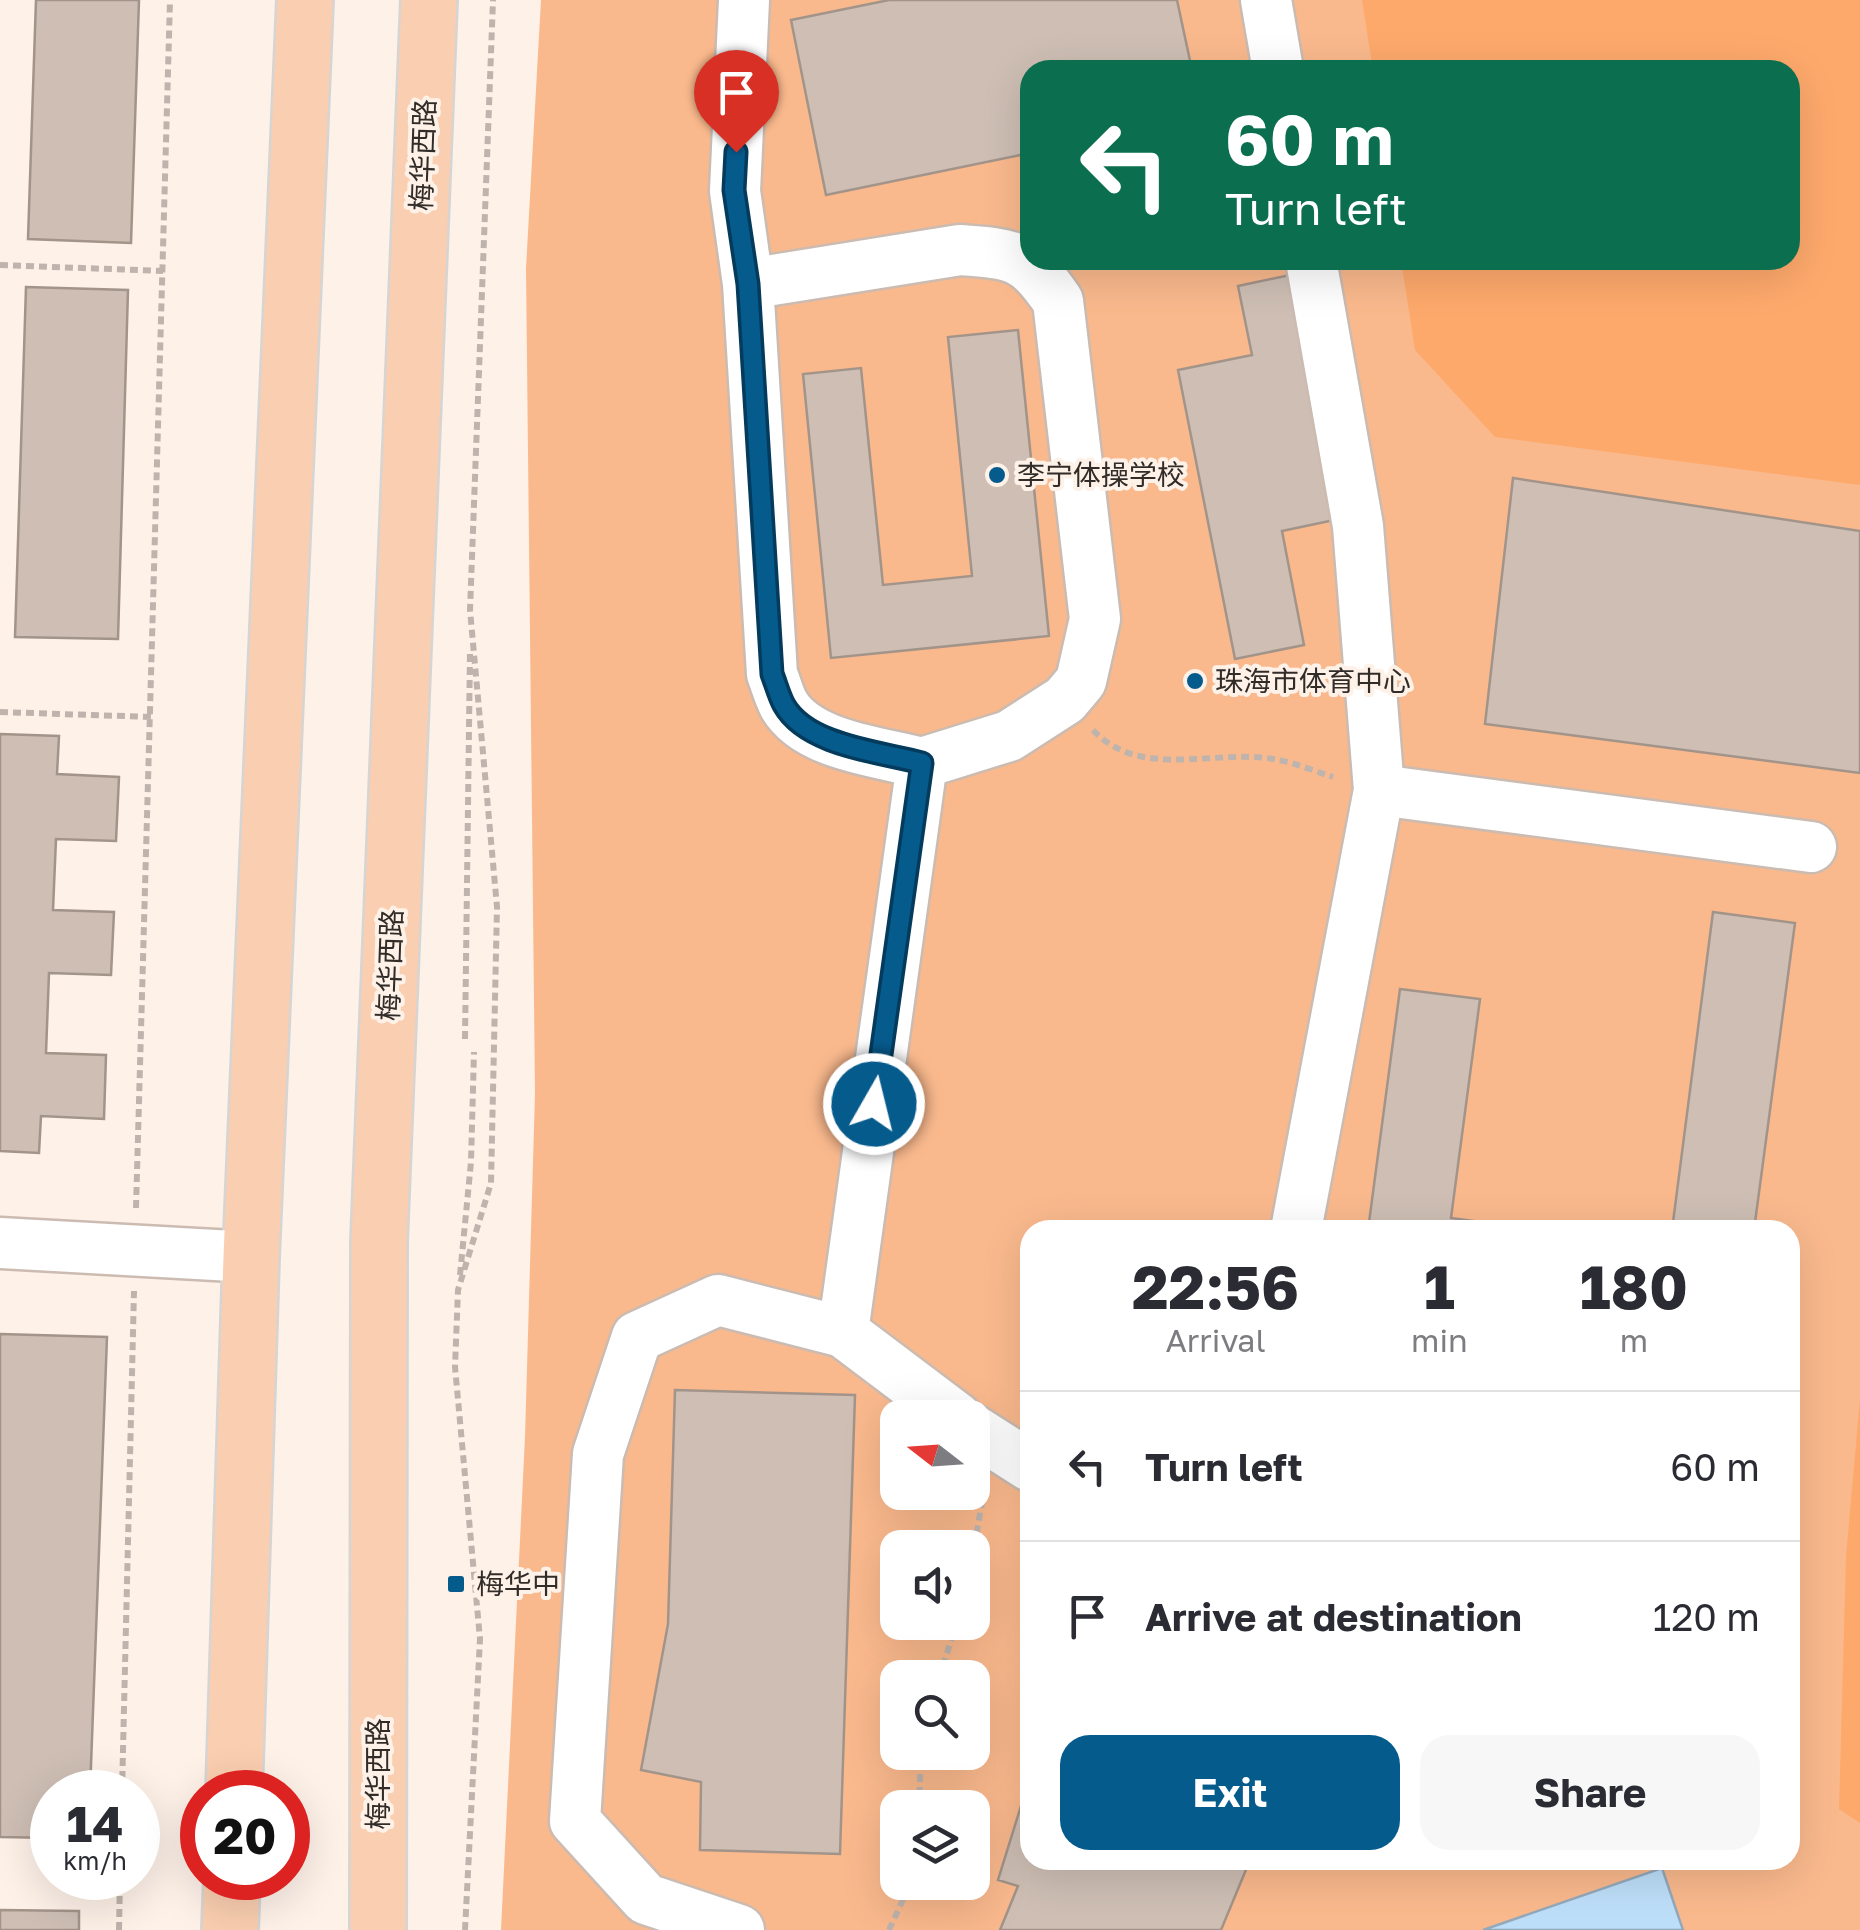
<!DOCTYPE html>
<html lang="en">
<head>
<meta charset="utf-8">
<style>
	:root { --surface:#fff; --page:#f7f7f7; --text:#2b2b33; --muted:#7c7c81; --line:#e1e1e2; --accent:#065b8d }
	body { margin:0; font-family:"Golos Text","Noto Sans SC",sans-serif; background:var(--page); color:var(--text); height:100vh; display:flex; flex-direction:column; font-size:38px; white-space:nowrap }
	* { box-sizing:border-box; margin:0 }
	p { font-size:32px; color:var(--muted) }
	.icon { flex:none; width:55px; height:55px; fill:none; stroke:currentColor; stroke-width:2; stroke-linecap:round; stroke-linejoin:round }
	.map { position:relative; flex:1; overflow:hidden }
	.side { position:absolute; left:1020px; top:1220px; width:780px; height:650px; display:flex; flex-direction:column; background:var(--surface); border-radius:30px; box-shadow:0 10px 40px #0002 }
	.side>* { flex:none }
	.hud { position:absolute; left:1020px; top:60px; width:780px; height:210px; border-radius:30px; box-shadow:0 10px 40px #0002; background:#0b6e4f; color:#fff; overflow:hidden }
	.needle { width:65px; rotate:287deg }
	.buttons { position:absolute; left:880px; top:1400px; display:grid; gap:20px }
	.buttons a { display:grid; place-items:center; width:110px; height:110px; border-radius:20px; background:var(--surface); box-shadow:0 10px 40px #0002; font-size:50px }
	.speed { position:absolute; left:30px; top:1770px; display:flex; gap:20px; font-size:50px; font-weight:700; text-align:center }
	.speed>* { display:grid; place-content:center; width:130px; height:130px; border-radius:50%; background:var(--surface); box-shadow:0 10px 40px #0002; line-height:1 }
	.speed small { font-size:25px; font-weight:400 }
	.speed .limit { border:15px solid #d22; background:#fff; color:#111 }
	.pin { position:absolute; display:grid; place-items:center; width:85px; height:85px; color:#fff; margin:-102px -42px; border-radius:50% 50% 50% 0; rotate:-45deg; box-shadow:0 0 10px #0007 }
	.pin .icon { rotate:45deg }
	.me { position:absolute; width:110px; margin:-55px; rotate:8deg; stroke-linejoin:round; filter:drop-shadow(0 0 8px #0008) }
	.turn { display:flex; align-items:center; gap:35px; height:210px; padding:0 40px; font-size:45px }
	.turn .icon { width:130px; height:130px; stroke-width:2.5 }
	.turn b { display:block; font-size:70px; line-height:85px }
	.eta { display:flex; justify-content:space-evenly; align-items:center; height:170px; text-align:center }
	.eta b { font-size:60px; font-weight:700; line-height:70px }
	.primary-button { display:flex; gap:20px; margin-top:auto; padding:20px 40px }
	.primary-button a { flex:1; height:115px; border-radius:30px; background:var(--accent); color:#fff; font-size:40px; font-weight:700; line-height:115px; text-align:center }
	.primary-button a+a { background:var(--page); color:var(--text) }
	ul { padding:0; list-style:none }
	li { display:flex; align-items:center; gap:30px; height:150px; padding:0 40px; border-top:2px solid var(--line) }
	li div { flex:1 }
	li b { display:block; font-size:38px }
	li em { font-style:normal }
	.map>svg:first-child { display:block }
</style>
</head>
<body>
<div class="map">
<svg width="1860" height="1930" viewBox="0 0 1860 1930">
	<rect width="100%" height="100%" fill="#fef1e8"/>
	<path fill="#fab98d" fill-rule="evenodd" d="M541,0h1319v1930h-1359l24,-493 10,-344 -9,-825zM1030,70h760v190h-760zM1030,1230h760v630h-760zM898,1418h74v74h-74zM898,1548h74v74h-74zM898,1678h74v74h-74zM898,1808h74v74h-74z"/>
	<path fill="#fea96c" d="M1362,0h498v485l-365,-48 -80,-87 -14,-90h389v-190h-417z
		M1860,1399v424l-21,-14 7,-253z"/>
	<path fill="#bddef9" stroke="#93a9ba" stroke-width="2.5" d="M1662,1868l21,62h-200z"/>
	<path fill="#cebeb4" stroke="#a3948a" stroke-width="2.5" d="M36,0h103l-8,243 -103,-4z
		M889,0h288l15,70h-162v83l-204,42 -35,-175z
		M1290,275l49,244 -57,12 22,114 -69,14 -57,-289 74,-15 -14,-69z
		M26,287l102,3 -10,349 -103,-2z
		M1018,330l31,306 -218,22 -28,-284 58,-6 22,217 89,-9 -24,-239z
		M1513,478l347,53v242l-375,-49z
		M0,734l59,2 -2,38 62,3 -3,64 -60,-2 -3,71 61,2 -3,63 -62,-2 -3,80 60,2 -2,64 -63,-3 -2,37 -39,-2z
		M1713,912l82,11 -41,307h-82z
		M1400,989l80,10 -29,219 91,12h-174z
		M0,1334l107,3 -17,455h-38v46l-52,-1z
		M675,1390l180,5 -15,459 -140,-4 1,-68 -60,-12 27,-146z
		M1030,1777v83h220l-29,70h-221l18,-44 -20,-6z
		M0,1910l79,1v19h-79z"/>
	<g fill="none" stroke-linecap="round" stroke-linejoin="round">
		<defs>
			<path id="minor" d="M744,0l-9,191 13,93
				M1266,0l12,70
				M1379,790l432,57
				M1296,1230l83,-440 -21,-264 -47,-266
				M0,1243l251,14
				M843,1332l79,-569 87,-27 56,-36 16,-19 14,-62 -37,-318c-32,-46 -42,-47 -98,-51l-212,34 24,390c4,10 7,22 12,31 24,41 97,47 138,58
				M972,1429l58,37
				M739,1930l-93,-31 -71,-78 23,-367 39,-117 81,-37 125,32 114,86"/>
			<path id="major" d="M234,1792l17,-535 54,-1257
				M230,1930l2,-52
				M378,1930l1,-688 50,-1242"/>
		</defs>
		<use href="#minor" stroke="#cbbbb1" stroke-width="55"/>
		<use href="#major" stroke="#d6d5d4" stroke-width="60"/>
		<path stroke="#bfb4ad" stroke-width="6" stroke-dasharray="8 5" stroke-linecap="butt" d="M0,265l163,6
			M0,712l152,5
			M1093,730c46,50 121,19 180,29 20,3 41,12 60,18
			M465,1039l5,-388
			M136,1208l34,-1208
			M460,1275l11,-113 3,-110
			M972,1559l13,-73
			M939,1678l18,-56
			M122,1792l12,-501
			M919,1808l2,-56
			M119,1930l1,-52
			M465,1930l15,-291 -25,-272 3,-77 33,-107 6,-276 -27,-297 23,-610
			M889,1930l22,-48"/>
		<use href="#minor" stroke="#fff" stroke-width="50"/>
		<use href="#major" stroke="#faceb0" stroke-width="55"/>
	</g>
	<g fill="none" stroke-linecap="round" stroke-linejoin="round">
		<defs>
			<path id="route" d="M736,152l-2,38 14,94 24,390c4,10 7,22 12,31 23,41 97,47 138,58l-48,341"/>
		</defs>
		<use href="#route" stroke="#043b5c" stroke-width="25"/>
		<use href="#route" stroke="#065b8d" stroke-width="18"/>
	</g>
	<g fill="#065b8d" stroke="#fef1e8" stroke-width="4">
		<circle cx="997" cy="475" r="10"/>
		<circle cx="1195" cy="681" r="10"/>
		<rect x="446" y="1574" width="20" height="20" rx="5"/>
	</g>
	<g text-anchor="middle" stroke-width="8" stroke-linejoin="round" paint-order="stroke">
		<g font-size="28" fill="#322c28" stroke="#fef1e8">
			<text transform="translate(423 155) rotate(-88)" y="10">梅华西路</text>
			<text transform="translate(390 965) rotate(-88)" y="10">梅华西路</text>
			<text transform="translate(378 1774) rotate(-90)" y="10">梅华西路</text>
		</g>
		<g font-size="28" fill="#322c28" stroke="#fef1e8" text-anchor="start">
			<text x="1017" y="485">李宁体操学校</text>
			<text x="1215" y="691">珠海市体育中心</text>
			<text x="476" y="1594">梅华中</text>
		</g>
	</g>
</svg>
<div class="buttons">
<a><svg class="needle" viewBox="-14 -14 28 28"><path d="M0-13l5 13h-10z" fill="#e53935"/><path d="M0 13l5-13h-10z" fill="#7c7c81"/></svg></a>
<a><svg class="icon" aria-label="sound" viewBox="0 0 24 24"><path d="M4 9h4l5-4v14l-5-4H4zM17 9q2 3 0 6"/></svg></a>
<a><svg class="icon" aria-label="search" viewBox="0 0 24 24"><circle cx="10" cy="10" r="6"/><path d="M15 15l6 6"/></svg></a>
<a><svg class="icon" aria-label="layers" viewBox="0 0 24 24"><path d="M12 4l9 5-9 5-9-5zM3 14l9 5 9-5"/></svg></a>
</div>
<div class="speed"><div>14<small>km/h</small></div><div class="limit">20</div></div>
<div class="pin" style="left:736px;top:152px;background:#d93025"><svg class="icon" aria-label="arrive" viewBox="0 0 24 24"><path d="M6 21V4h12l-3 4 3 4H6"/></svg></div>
<svg class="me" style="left:874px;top:1104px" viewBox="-20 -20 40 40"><circle r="17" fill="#065b8d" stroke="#fff" stroke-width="3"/><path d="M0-11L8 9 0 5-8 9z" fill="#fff"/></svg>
<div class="hud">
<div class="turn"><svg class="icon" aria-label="left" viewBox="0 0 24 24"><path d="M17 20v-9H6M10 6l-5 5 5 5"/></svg><div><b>60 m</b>Turn left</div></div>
</div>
<section class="side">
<div class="eta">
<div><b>22:56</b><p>Arrival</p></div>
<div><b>1</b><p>min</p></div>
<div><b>180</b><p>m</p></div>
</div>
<ul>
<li><svg class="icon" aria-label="left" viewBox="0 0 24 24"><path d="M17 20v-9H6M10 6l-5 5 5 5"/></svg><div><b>Turn left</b></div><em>60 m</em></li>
<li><svg class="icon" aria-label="arrive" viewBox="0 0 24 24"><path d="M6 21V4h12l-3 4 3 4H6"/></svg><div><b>Arrive at destination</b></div><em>120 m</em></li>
</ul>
<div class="primary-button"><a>Exit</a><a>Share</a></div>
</section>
</div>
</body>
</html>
